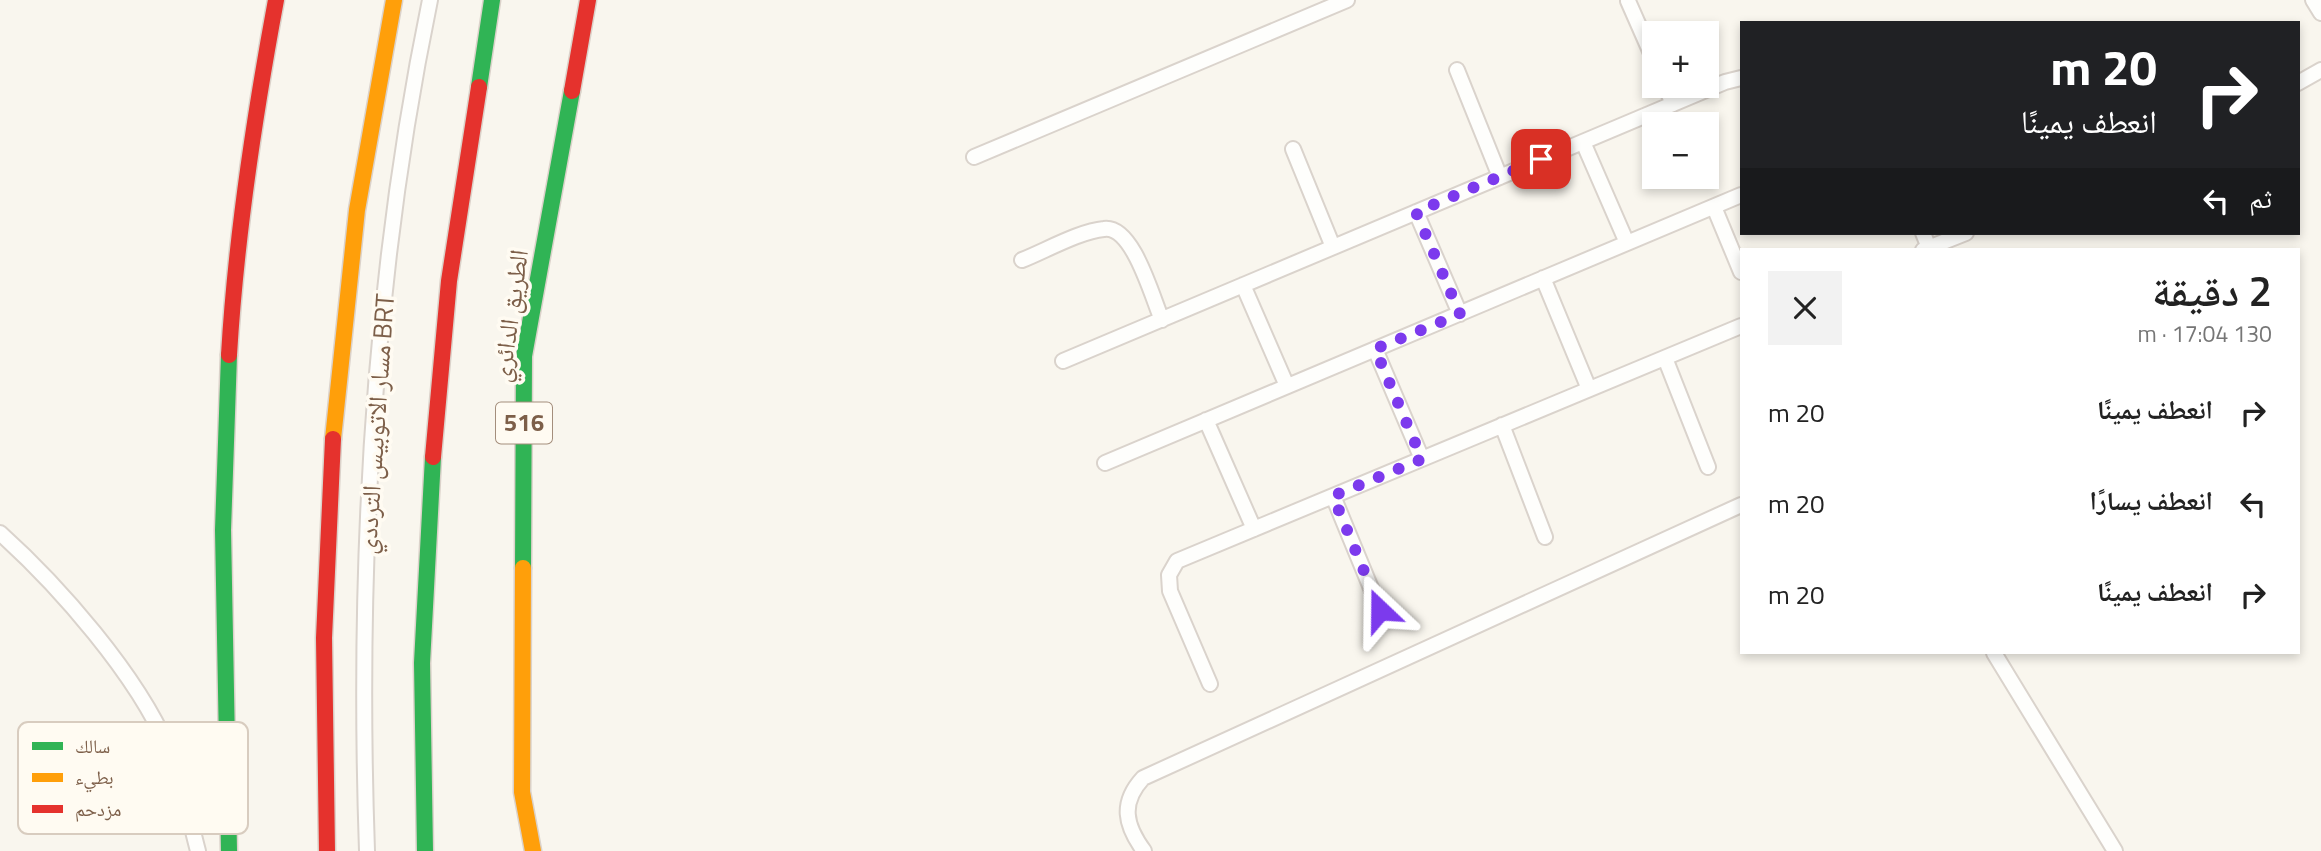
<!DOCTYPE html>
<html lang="ar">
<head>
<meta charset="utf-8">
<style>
	:root { --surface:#fff; --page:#f2f2f2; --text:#222; --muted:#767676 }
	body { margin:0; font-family:"Titillium Web","Noto Naskh Arabic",sans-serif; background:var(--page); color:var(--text); direction:rtl; height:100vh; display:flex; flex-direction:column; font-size:26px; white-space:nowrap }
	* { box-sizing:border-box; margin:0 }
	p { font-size:23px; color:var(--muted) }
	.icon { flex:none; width:38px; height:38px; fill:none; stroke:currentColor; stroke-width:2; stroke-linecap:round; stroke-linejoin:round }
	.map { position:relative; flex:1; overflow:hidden; direction:ltr }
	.drawer { position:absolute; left:1740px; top:248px; width:560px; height:406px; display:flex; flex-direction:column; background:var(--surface); border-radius:0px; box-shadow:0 4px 10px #0003; direction:rtl }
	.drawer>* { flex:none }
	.guide { position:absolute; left:1740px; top:21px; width:560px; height:214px; border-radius:0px; box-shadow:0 4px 10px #0003; direction:rtl; background:#202124; color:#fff; overflow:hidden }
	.fabs { position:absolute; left:1642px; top:21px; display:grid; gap:14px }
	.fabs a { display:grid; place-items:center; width:77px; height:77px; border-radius:0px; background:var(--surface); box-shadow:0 4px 10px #0003; font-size:35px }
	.pin { position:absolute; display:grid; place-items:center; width:60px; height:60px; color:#fff; margin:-30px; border-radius:14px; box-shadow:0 4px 10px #0006 }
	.me { position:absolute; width:77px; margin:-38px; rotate:337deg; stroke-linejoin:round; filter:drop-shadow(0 0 5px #0008) }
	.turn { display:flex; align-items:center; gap:24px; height:147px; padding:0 28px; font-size:32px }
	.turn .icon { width:91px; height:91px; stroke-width:2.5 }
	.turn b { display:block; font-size:49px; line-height:60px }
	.then { display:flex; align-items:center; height:66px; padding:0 28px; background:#0003; gap:14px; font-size:26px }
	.round { display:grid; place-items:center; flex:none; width:74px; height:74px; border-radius:0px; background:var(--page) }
	.head { display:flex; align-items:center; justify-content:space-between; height:119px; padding:0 28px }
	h1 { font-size:42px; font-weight:600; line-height:52px }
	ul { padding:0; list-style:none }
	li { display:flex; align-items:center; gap:21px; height:91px; padding:0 28px }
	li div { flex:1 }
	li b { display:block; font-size:26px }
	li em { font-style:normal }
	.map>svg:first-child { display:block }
</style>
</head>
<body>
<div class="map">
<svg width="2321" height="851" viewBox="0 0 2321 851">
	<rect width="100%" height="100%" fill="#f9f6ee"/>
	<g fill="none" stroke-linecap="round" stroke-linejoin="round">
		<defs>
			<path id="lane" d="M2313,0l8,13
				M1628,1l26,59
				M1457,70l43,107
				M2298,83l23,-13
				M1665,86l8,18
				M1583,142l44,101
				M1293,149l40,98
				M974,157l373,-157
				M1714,207l27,65
				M1416,212l44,102
				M1923,233l6,15
				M1923,250l43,-17
				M1022,260c23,-9 58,-29 82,-31 29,-4 48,68 58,91
				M1543,278l46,111
				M1243,285l44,101
				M1375,349l47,110
				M1665,358l43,109
				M1063,361l662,-279 16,-4
				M1206,420l48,109
				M1502,425l43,112
				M1105,463l636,-268
				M1333,496l47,114
				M0,533c59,53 137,142 168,215 14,33 21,69 30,103
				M1994,653l121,198
				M1210,684l-40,-93 -1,-16 8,-14 564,-235
				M367,851c-10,-285 5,-571 63,-851
				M1144,851c-19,-26 -24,-48 -1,-73l598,-273"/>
			<path id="fast" d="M479,87l13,-87
				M523,568l1,-212 48,-265
				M229,851l-6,-321 6,-175
				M425,851l-3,-188 11,-206"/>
			<path id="slow" d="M333,439l24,-229 37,-210
				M523,568l-1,224 11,59"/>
			<path id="jam" d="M572,91l16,-91
				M229,355c7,-120 25,-237 47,-355
				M433,457l16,-176 30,-194
				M327,851l-3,-213 9,-199"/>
		</defs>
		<use href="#lane" stroke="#dad3cc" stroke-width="18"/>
		<use href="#fast" stroke="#dbd2ca" stroke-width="19"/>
		<use href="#slow" stroke="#dbd2ca" stroke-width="19"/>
		<use href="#jam" stroke="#dbd2ca" stroke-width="19"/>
		<use href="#lane" stroke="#fefefc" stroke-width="14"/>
		<use href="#fast" stroke="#30b455" stroke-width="16"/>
		<use href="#slow" stroke="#ff9f0a" stroke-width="16"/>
		<use href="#jam" stroke="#e5322d" stroke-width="16"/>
	</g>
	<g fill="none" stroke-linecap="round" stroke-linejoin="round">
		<path stroke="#7c3aed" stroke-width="12" stroke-dasharray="0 21.6" d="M1380,610l-47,-114 89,-37 -47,-110 85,-35 -44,-102 125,-53"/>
	</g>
	<g text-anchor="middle" stroke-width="7" stroke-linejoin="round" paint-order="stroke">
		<rect fill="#fffbf2" stroke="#a48e7c" stroke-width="2" x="496" y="402.5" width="56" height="41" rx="5"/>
		<g font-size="24" font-weight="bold" fill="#7d5f49">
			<text x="524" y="431">516</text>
		</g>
		<g font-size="26" fill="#7d5f49" stroke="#fffbf2">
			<text transform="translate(510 316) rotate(-82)" y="9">الطريق الدائري</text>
			<text transform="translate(376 424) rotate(-86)" y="9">مسار الاتوبيس الترددي BRT</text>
		</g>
	</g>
	<rect x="18" y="722" width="230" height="112" rx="10" fill="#fffbf2" stroke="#d8ccbf" stroke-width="2"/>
	<rect x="32" y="742" width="31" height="8" fill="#30b455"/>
	<rect x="32" y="773" width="31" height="9" fill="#ff9f0a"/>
	<rect x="32" y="805" width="31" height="8" fill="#e5322d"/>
	<g font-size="19" fill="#7d5f49">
		<text x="75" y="753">سالك</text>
		<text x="75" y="784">بطيء</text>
		<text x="75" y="816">مزدحم</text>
	</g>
</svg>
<div class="fabs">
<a>+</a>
<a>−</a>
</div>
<div class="pin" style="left:1541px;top:159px;background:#d93025"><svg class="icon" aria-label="arrive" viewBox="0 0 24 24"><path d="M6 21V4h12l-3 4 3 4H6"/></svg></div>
<svg class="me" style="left:1380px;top:610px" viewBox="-20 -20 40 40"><path d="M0-17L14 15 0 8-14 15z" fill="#7c3aed" stroke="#fff" stroke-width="4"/></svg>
<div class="guide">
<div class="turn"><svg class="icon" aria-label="right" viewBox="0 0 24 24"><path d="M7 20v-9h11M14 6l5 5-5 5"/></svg><div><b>20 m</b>انعطف يمينًا</div></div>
<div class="then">ثم<svg class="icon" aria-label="left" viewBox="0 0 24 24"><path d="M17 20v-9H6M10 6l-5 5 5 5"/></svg></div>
</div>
<section class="drawer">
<div class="head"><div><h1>2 دقيقة</h1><p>130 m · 17:04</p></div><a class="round"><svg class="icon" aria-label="close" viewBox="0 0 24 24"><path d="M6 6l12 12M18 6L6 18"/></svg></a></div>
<ul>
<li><svg class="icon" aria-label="right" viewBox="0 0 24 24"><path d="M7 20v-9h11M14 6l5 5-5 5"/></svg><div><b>انعطف يمينًا</b></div><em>20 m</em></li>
<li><svg class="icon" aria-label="left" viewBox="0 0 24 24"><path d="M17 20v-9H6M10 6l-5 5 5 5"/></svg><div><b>انعطف يسارًا</b></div><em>20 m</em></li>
<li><svg class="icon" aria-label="right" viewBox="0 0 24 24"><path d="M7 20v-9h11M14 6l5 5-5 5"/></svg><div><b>انعطف يمينًا</b></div><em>20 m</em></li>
</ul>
</section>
</div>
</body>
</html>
